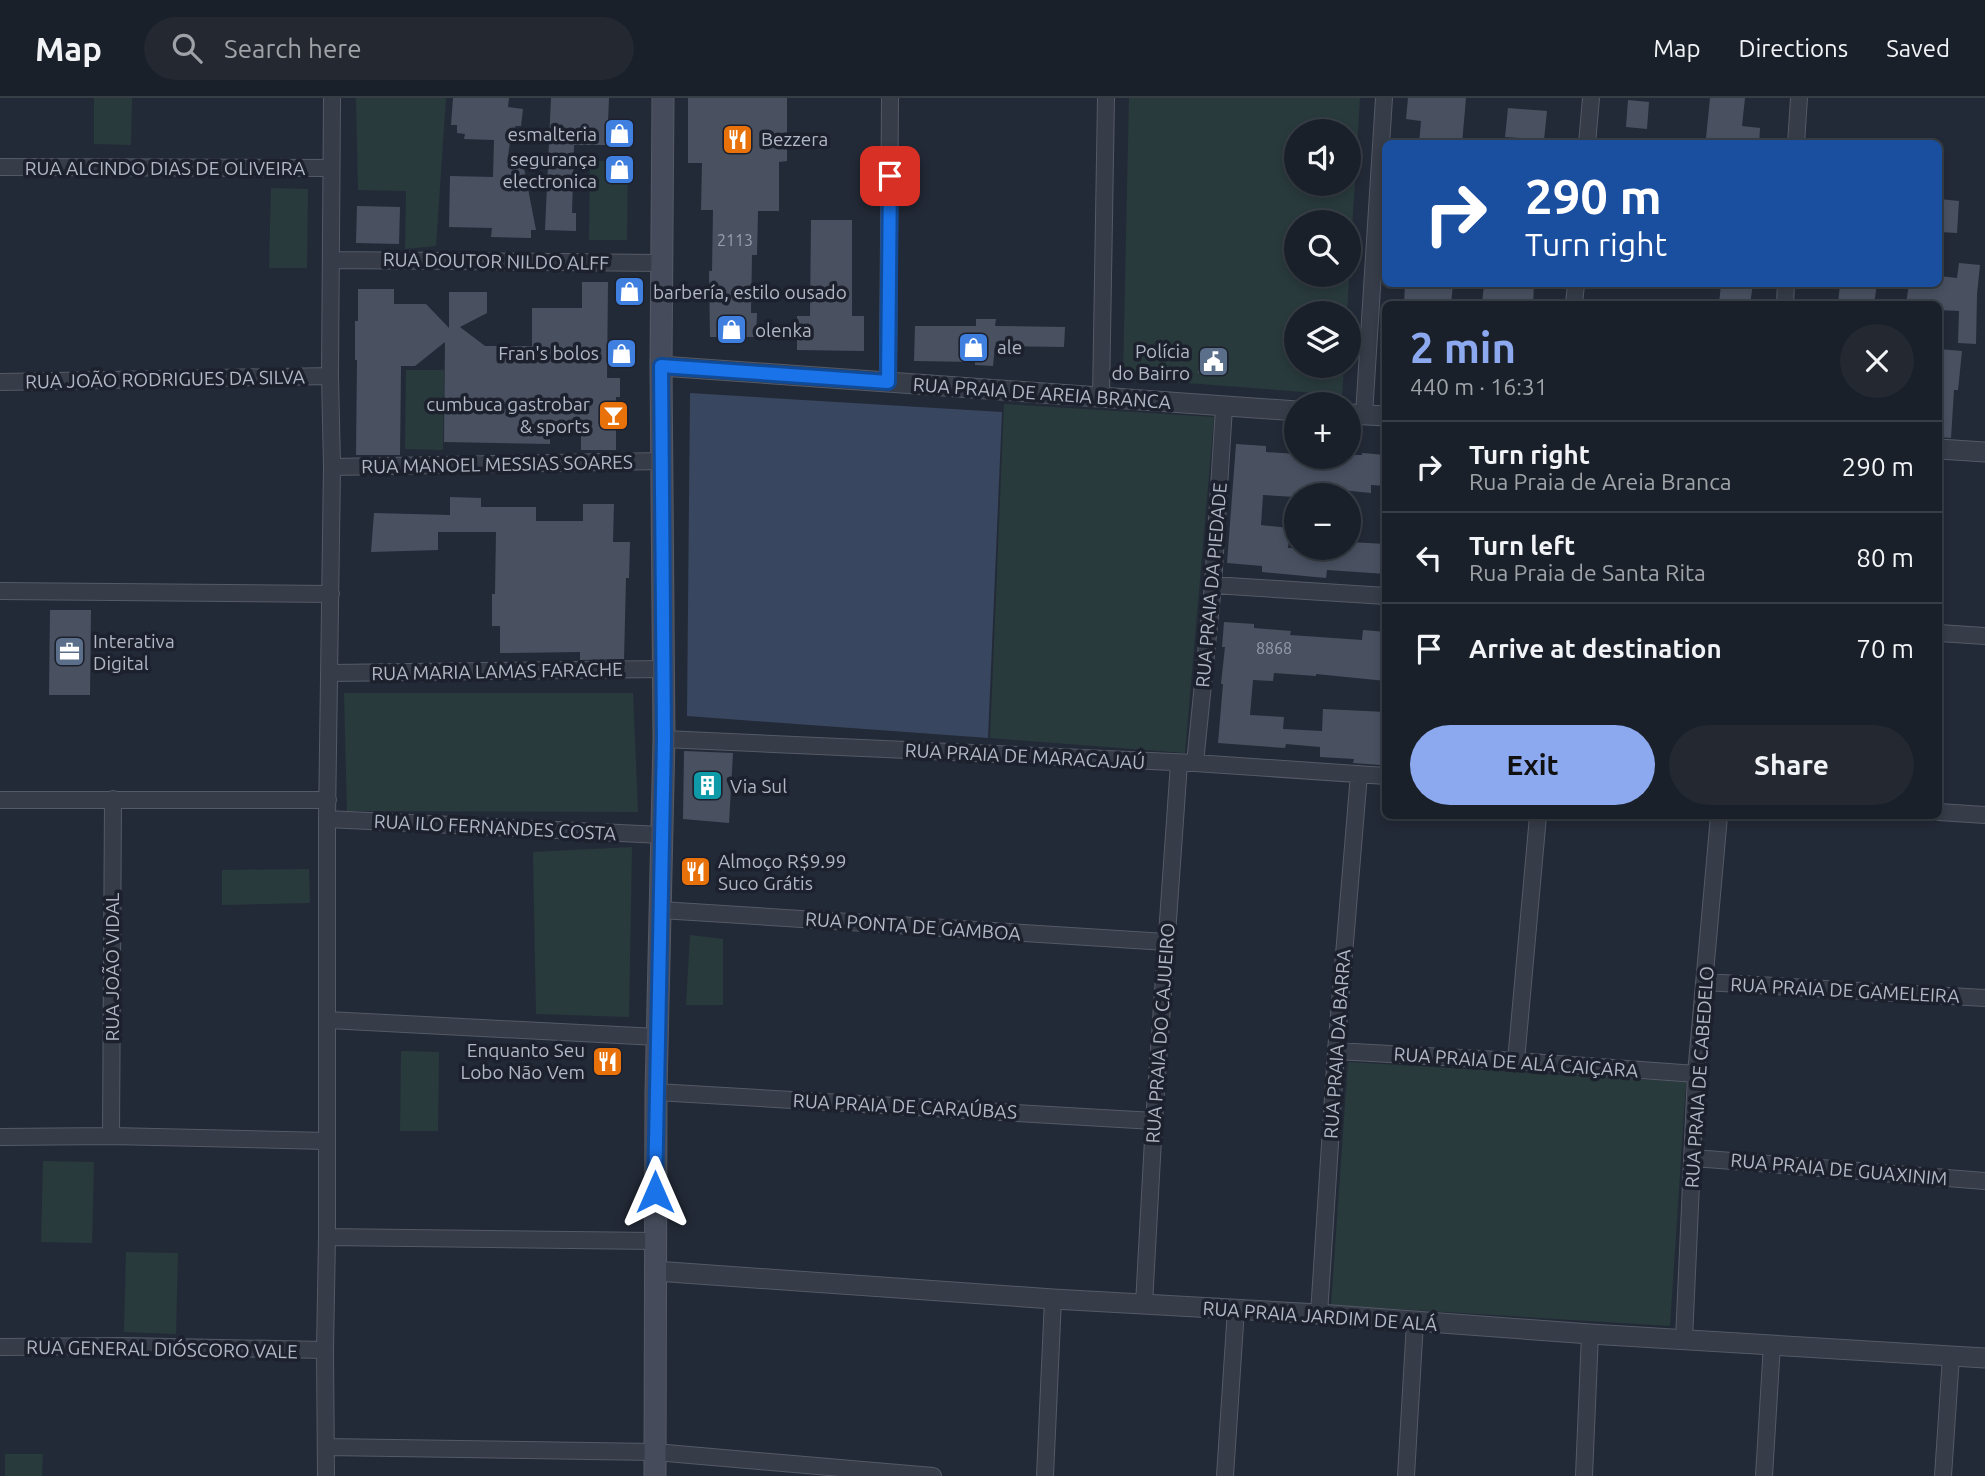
<!DOCTYPE html>
<html lang="en">
<head>
<meta charset="utf-8">
<style>
	:root { --surface:#1a2029; --page:#232831; --text:#f1f3f6; --muted:#9fa3a8; --line:#383e46; --accent:#8ca8ef }
	body { margin:0; font-family:Ubuntu,sans-serif; background:var(--page); color:var(--text); height:100vh; display:flex; flex-direction:column; font-size:26px; white-space:nowrap }
	* { box-sizing:border-box; margin:0 }
	p { font-size:23px; color:var(--muted) }
	.icon { flex:none; width:38px; height:38px; fill:none; stroke:currentColor; stroke-width:2; stroke-linecap:round; stroke-linejoin:round }
	.map { position:relative; flex:1; overflow:hidden }
	.side { position:absolute; left:1382px; top:203px; width:560px; height:518px; display:flex; flex-direction:column; background:var(--surface); border-radius:10px; box-shadow:0 4px 10px #0003,0 0 0 2px var(--line) }
	.side>* { flex:none }
	.hud { position:absolute; left:1382px; top:42px; width:560px; height:147px; border-radius:10px; box-shadow:0 4px 10px #0003,0 0 0 2px var(--line); background:#1a4fa0; color:#fff; overflow:hidden }
	.buttons { position:absolute; left:1284px; top:21px; display:grid; gap:14px }
	.buttons a { display:grid; place-items:center; width:77px; height:77px; border-radius:50%; background:var(--surface); box-shadow:0 4px 10px #0003,0 0 0 2px var(--line); font-size:35px }
	.pin { position:absolute; display:grid; place-items:center; width:60px; height:60px; color:#fff; margin:-30px; border-radius:14px; box-shadow:0 4px 10px #0006 }
	.me { position:absolute; width:77px; margin:-38px; rotate:0deg; stroke-linejoin:round; filter:drop-shadow(0 0 5px #0008) }
	.turn { display:flex; align-items:center; gap:24px; height:147px; padding:0 28px; font-size:32px }
	.turn .icon { width:91px; height:91px; stroke-width:2.5 }
	.turn b { display:block; font-size:49px; line-height:60px }
	.round { display:grid; place-items:center; flex:none; width:74px; height:74px; border-radius:37px; background:var(--page) }
	.head { display:flex; align-items:center; justify-content:space-between; height:119px; padding:0 28px }
	h1 { font-size:42px; font-weight:600; line-height:52px; color:var(--accent) }
	.action { display:flex; gap:14px; margin-top:auto; padding:14px 28px }
	.action a { flex:1; height:80px; border-radius:42px; background:var(--accent); color:#111; font-size:28px; font-weight:600; line-height:80px; text-align:center }
	.action a+a { background:var(--page); color:var(--text) }
	ul { padding:0; list-style:none }
	li { display:flex; align-items:center; gap:21px; height:91px; padding:0 28px; border-top:2px solid var(--line) }
	li div { flex:1 }
	li b { display:block; font-size:26px }
	li em { font-style:normal }
	header { display:flex; align-items:center; gap:42px; box-sizing:border-box; height:98px; padding:0 35px; background:var(--surface); border-bottom:2px solid var(--line) }
	header strong { font-size:33px }
	nav { display:flex; gap:38px; margin-inline-start:auto; font-size:24px }
	.search { width:490px; height:63px; background:var(--page); display:flex; align-items:center; gap:18px; box-sizing:border-box; padding:0 24px; border-radius:38px; color:var(--muted); font-size:26px }
	.map>svg:first-child { display:block }
</style>
</head>
<body>
<header>
<strong>Map</strong>
<div class="search"><svg class="icon" aria-label="search" viewBox="0 0 24 24"><circle cx="10" cy="10" r="6"/><path d="M15 15l6 6"/></svg>Search here</div>
<nav><a>Map</a><a>Directions</a><a>Saved</a></nav>
</header>
<div class="map">
<svg width="1985" height="1378" viewBox="0 0 1985 1378">
	<rect width="100%" height="100%" fill="#232a37"/>
	<path fill="#293a3c" fill-rule="evenodd" d="M94,0h38l-1,47 -37,-1z
		M356,0h90l-10,148 -31,3 1,-58 -48,-1z
		M1129,0h231l-13,215h-50v53h47l-2,29 -219,-17zM1297,33h52v53h-52zM1297,124h52v53h-52z
		M590,63h38l-1,79h-38z
		M271,90l37,1 -1,79h-38z
		M406,272h38l-1,80 -38,-1z
		M1004,306l210,13 -29,336 -195,-15z
		M344,595h289l5,119 -291,-1z
		M632,749l-3,170 -93,-3 -3,-162z
		M309,771l1,34 -88,2v-35z
		M690,837l33,4v66h-37z
		M401,953l38,1 -1,79h-38z
		M1348,964l338,20 -16,244 -339,-21z
		M43,1063l51,1 -2,81 -51,-1z
		M126,1154l52,1 -2,81 -52,-2z
		M5,1356h38l-1,22h-37z"/>
	<path fill="#39465f" d="M690,295l312,19 -14,326 -301,-22z"/>
	<path fill="#495161" d="M453,0h56l-1,9 15,2 -2,17h-6l2,8 -6,1 -4,28h16l13,67h-5v8l-40,-1 1,-9 -43,-1 1,-51 43,1 1,-37 -30,-1 1,-5 -8,-1v-8h-6z
		M551,0h58l-2,47h-33l-2,68h4v18l-31,-1z
		M688,0h99v63l-8,1v49h-21l-1,44h-5l-1,58h6l-1,24h-46l-1,-66h3l1,-61h-12l1,-47h-14z
		M1408,0h58l-4,46h-43l2,-23 -15,-2z
		M1710,0h35l-3,28 18,2 -1,16h-50l1,-6h-4z
		M1628,2l21,2 -2,27 -21,-2z
		M1508,10l39,3 -3,29 -39,-3z
		M1939,101l20,2 -2,32 -18,-1z
		M357,108l43,1 -1,37 -43,-1z
		M811,122h41v96h12v35l-67,-1v-34h13z
		M1959,165l21,2 -3,29 -1,50 -18,-1 1,-32 -20,-1v-6h-33l3,-20h30v-8l18,2z
		M582,184h26l-1,96h13v19h-4v53h-35v-19h-31v13l-106,-2 1,-100 -30,24h-14l-1,89h-44l1,-95h-2v-39h3v-32h36v15h32l23,24v-36h38v21l-27,14 25,19h47v-38h50z
		M1405,186h48l-2,20h-47z
		M1484,186h50l-1,20h-51z
		M1721,186h32l-3,20h-31z
		M1840,186h37l-3,20h-36z
		M976,221h20l-1,7 70,1 -1,20 -69,-1 -2,20 -18,-1v-3l-61,-1 1,-35h61z
		M1200,251l27,1 -1,23h-28z
		M1939,251l23,2 -4,39h-4l-3,48 -12,-1z
		M1236,346l30,2v6l31,2v3h52v-2h13v-2l24,2v31l-15,-1v8l-39,-4v4l-35,-2 -1,6 -33,-2 -2,30 29,3 -2,20 49,2 1,-2h11v-6l37,2v30l-59,-4 -1,8 -64,-6v-6l-35,-3z
		M450,399l31,1v9h55v14h47v-17h31l-1,38h17l-1,36h-3l-2,81 -44,1v-8l-80,1v-27h-8v-32h3l1,-62h-58v18l-67,2 3,-39 76,2z
		M50,512h41l-1,85h-41z
		M1224,524l30,2v4l37,3 -1,4 72,5 1,-10 23,2v49l-70,-7v2l-42,-3 -1,8 -20,-1 -3,35 34,2 -1,12 39,2 1,-22 63,3 -6,53 -27,-2 1,-4 -34,-2v-10l-34,-3 -1,4 -67,-5 5,-59h-2l4,-37h-3z
		M684,653l49,2 -4,70 -46,-4z"/>
	<g fill="none" stroke-linecap="round" stroke-linejoin="round">
		<defs>
			<path id="minor" d="M1587,46l4,-46
				M1796,46l3,-46
				M0,69l331,1
				M331,162l331,3
				M1574,206l2,-20
				M1785,206l1,-20
				M0,284l330,-6
				M888,284l2,-284
				M1101,299l5,-299
				M1364,317l20,-317
				M332,369l330,-6
				M1213,487l173,11
				M0,493l331,3
				M1939,535l46,3
				M330,575l334,-4
				M664,641l531,24 191,13
				M1195,665l18,-178 11,-178
				M0,702h328
				M1939,714l46,3
				M327,721l335,16
				M661,812l505,32
				M1704,884l281,16
				M328,922l329,17
				M1336,953l180,10 180,13
				M1516,963l22,-245
				M656,994l498,29
				M111,1038l2,-337
				M0,1039l111,-1 215,5
				M1694,1060l291,23
				M327,1139l328,4
				M1144,1206l10,-183 25,-358
				M1319,1216l17,-263 23,-277
				M1684,1241l12,-265 23,-258
				M0,1249l123,-1 202,4
				M326,1349l329,5 278,24
				M326,1378l-1,-126 2,-113v-418l5,-352 -2,-91 2,-278
				M1045,1378l8,-177
				M1225,1378l11,-167
				M1406,1378l9,-154
				M1584,1378l6,-142
				M1764,1378l8,-132
				M1943,1378l8,-120"/>
			<path id="tertiary" d="M661,268l636,45
				M1349,316l37,2
				M1939,351l46,3
				M655,1173l398,28 266,15 271,20 395,24"/>
			<path id="secondary" d="M655,1378l1,-384 8,-353 -3,-373 2,-268"/>
		</defs>
		<use href="#minor" stroke="#545a66" stroke-width="18"/>
		<use href="#tertiary" stroke="#545a66" stroke-width="21"/>
		<use href="#secondary" stroke="#545a66" stroke-width="23"/>
		<use href="#minor" stroke="#363c48" stroke-width="16"/>
		<use href="#tertiary" stroke="#363c48" stroke-width="19"/>
		<use href="#secondary" stroke="#454b5a" stroke-width="21"/>
	</g>
	<g fill="none" stroke-linecap="round" stroke-linejoin="round">
		<defs>
			<path id="route" d="M655,1094l9,-453 -3,-373 227,16 2,-206"/>
		</defs>
		<use href="#route" stroke="#114b97" stroke-width="18"/>
		<use href="#route" stroke="#1a73e8" stroke-width="12"/>
	</g>
	<defs>
		<symbol id="shop-square" viewBox="-11 -11 22 22"><rect x="-9" y="-9" width="18" height="18" rx="4" fill="#3f7fe0" stroke="#1c212d"/><path d="M-5-2.5h2.3a2.7 3.5 0 0 1 5.4 0H5L5.5 6h-11ZM-1.5-2.5h3a1.5 2.3 0 0 0-3 0Z" fill="#fff"/></symbol>
		<symbol id="restaurant-square" viewBox="-11 -11 22 22"><rect x="-9" y="-9" width="18" height="18" rx="4" fill="#e8710a" stroke="#1c212d"/><path d="M-5-6h1v4h1v-4h1v4h1v-4h1v5L-1.5 .5V6h-2V.5L-5-1ZM5-6V6H3V1.5H1.5Q1.5-4 5-6Z" fill="#fff"/></symbol>
		<symbol id="civic-square" viewBox="-11 -11 22 22"><rect x="-9" y="-9" width="18" height="18" rx="4" fill="#5c6f8a" stroke="#1c212d"/><path d="M-.6-6.5H3V-4.5H.6V-3L4-1V1h2V6H-6V1h2V-1L-.6-3ZM-1.2 2.5V6h2.4V2.5Z" fill="#fff"/></symbol>
		<symbol id="bar-square" viewBox="-11 -11 22 22"><rect x="-9" y="-9" width="18" height="18" rx="4" fill="#e8710a" stroke="#1c212d"/><path d="M-6-5H6L.8 .8V4.5H3.5V6h-7V4.5H-.8V.8Z" fill="#fff"/></symbol>
		<symbol id="office-square" viewBox="-11 -11 22 22"><rect x="-9" y="-9" width="18" height="18" rx="4" fill="#5c6f8a" stroke="#1c212d"/><path d="M-6-3h4V-5.5h4V-3h4V5H-6ZM-1-4.5V-3h2v-1.5ZM-6 0V1H6V0Z" fill="#fff"/></symbol>
		<symbol id="building-square" viewBox="-11 -11 22 22"><rect x="-9" y="-9" width="18" height="18" rx="4" fill="#0f9aa8" stroke="#1c212d"/><path d="M-4-6H4V6H1V3H-1V6H-4ZM-2.5-4.3h1.7v1.8h-1.7ZM.8-4.3h1.7v1.8H.8ZM-2.5-1h1.7V.8h-1.7ZM.8-1h1.7V.8H.8Z" fill="#fff"/></symbol>
	</defs>
	<g fill-rule="evenodd">
		<use href="#shop-square" x="602" y="18" width="35" height="35"/>
		<use href="#restaurant-square" x="720" y="24" width="35" height="35"/>
		<use href="#shop-square" x="602" y="54" width="35" height="35"/>
		<use href="#shop-square" x="612" y="176" width="35" height="35"/>
		<use href="#shop-square" x="714" y="214" width="35" height="35"/>
		<use href="#shop-square" x="956" y="232" width="35" height="35"/>
		<use href="#shop-square" x="604" y="238" width="35" height="35"/>
		<use href="#civic-square" x="1196" y="246" width="35" height="35"/>
		<use href="#bar-square" x="596" y="300" width="35" height="35"/>
		<use href="#office-square" x="52" y="536" width="35" height="35"/>
		<use href="#building-square" x="690" y="670" width="35" height="35"/>
		<use href="#restaurant-square" x="678" y="756" width="35" height="35"/>
		<use href="#restaurant-square" x="590" y="946" width="35" height="35"/>
	</g>
	<g text-anchor="middle" stroke-width="7" stroke-linejoin="round" paint-order="stroke">
		<g font-size="16" fill="#979eab">
			<text x="735" y="148">2113</text>
			<text x="1274" y="556">8868</text>
		</g>
		<g font-size="19" fill="#b1b7c4" stroke="#1c212d" text-anchor="start">
			<text x="597" y="43" text-anchor="end">esmalteria</text>
			<text x="761" y="48">Bezzera</text>
			<text x="597" y="68" text-anchor="end">segurança<tspan x="597" dy="22">electronica</tspan></text>
			<text x="653" y="201">barbería, estilo ousado</text>
			<text x="755" y="239">olenka</text>
			<text x="997" y="256">ale</text>
			<text x="1190" y="260" text-anchor="end">Polícia<tspan x="1190" dy="22">do Bairro</tspan></text>
			<text x="599" y="262" text-anchor="end">Fran's bolos</text>
			<text x="590" y="313" text-anchor="end">cumbuca gastrobar<tspan x="590" dy="22">&amp; sports</tspan></text>
			<text x="93" y="550">Interativa<tspan x="93" dy="22">Digital</tspan></text>
			<text x="730" y="695">Via Sul</text>
			<text x="718" y="770">Almoço R$9.99<tspan x="718" dy="22">Suco Grátis</tspan></text>
			<text x="585" y="959" text-anchor="end">Enquanto Seu<tspan x="585" dy="22">Lobo Não Vem</tspan></text>
		</g>
		<g font-size="19" fill="#b1b7c4" stroke="#1c212d">
			<text x="165" y="77">RUA ALCINDO DIAS DE OLIVEIRA</text>
			<text transform="translate(496 163) rotate(1)" y="7">RUA DOUTOR NILDO ALFF</text>
			<text transform="translate(165 281) rotate(-1)" y="7">RUA JOÃO RODRIGUES DA SILVA</text>
			<text transform="translate(1042 295) rotate(4)" y="7">RUA PRAIA DE AREIA BRANCA</text>
			<text transform="translate(497 366) rotate(-1)" y="7">RUA MANOEL MESSIAS SOARES</text>
			<text transform="translate(1211 487) rotate(-85)" y="7">RUA PRAIA DA PIEDADE</text>
			<text transform="translate(497 573) rotate(-1)" y="7">RUA MARIA LAMAS FARACHE</text>
			<text transform="translate(1025 658) rotate(3)" y="7">RUA PRAIA DE MARACAJAÚ</text>
			<text transform="translate(495 729) rotate(3)" y="7">RUA ILO FERNANDES COSTA</text>
			<text transform="translate(913 828) rotate(4)" y="7">RUA PONTA DE GAMBOA</text>
			<text transform="translate(112 869) rotate(-90)" y="7">RUA JOÃO VIDAL</text>
			<text transform="translate(1845 892) rotate(3)" y="7">RUA PRAIA DE GAMELEIRA</text>
			<text transform="translate(1160 935) rotate(-86)" y="7">RUA PRAIA DO CAJUEIRO</text>
			<text transform="translate(1337 946) rotate(-86)" y="7">RUA PRAIA DA BARRA</text>
			<text transform="translate(1516 964) rotate(4)" y="7">RUA PRAIA DE ALÁ CAIÇARA</text>
			<text transform="translate(1699 979) rotate(-86)" y="7">RUA PRAIA DE CABEDELO</text>
			<text transform="translate(905 1008) rotate(3)" y="7">RUA PRAIA DE CARAÚBAS</text>
			<text transform="translate(1839 1071) rotate(5)" y="7">RUA PRAIA DE GUAXINIM</text>
			<text transform="translate(1320 1218) rotate(4)" y="7">RUA PRAIA JARDIM DE ALÁ</text>
			<text transform="translate(162 1251) rotate(1)" y="7">RUA GENERAL DIÓSCORO VALE</text>
		</g>
	</g>
</svg>
<div class="buttons">
<a><svg class="icon" aria-label="sound" viewBox="0 0 24 24"><path d="M4 9h4l5-4v14l-5-4H4zM17 9q2 3 0 6"/></svg></a>
<a><svg class="icon" aria-label="search" viewBox="0 0 24 24"><circle cx="10" cy="10" r="6"/><path d="M15 15l6 6"/></svg></a>
<a><svg class="icon" aria-label="layers" viewBox="0 0 24 24"><path d="M12 4l9 5-9 5-9-5zM3 14l9 5 9-5"/></svg></a>
<a>+</a>
<a>−</a>
</div>
<div class="pin" style="left:890px;top:78px;background:#d93025"><svg class="icon" aria-label="arrive" viewBox="0 0 24 24"><path d="M6 21V4h12l-3 4 3 4H6"/></svg></div>
<svg class="me" style="left:655px;top:1094px" viewBox="-20 -20 40 40"><path d="M0-17L14 15 0 8-14 15z" fill="#1a73e8" stroke="#fff" stroke-width="4"/></svg>
<div class="hud">
<div class="turn"><svg class="icon" aria-label="right" viewBox="0 0 24 24"><path d="M7 20v-9h11M14 6l5 5-5 5"/></svg><div><b>290 m</b>Turn right</div></div>
</div>
<section class="side">
<div class="head"><div><h1>2 min</h1><p>440 m · 16:31</p></div><a class="round"><svg class="icon" aria-label="close" viewBox="0 0 24 24"><path d="M6 6l12 12M18 6L6 18"/></svg></a></div>
<ul>
<li><svg class="icon" aria-label="right" viewBox="0 0 24 24"><path d="M7 20v-9h11M14 6l5 5-5 5"/></svg><div><b>Turn right</b><p>Rua Praia de Areia Branca</p></div><em>290 m</em></li>
<li><svg class="icon" aria-label="left" viewBox="0 0 24 24"><path d="M17 20v-9H6M10 6l-5 5 5 5"/></svg><div><b>Turn left</b><p>Rua Praia de Santa Rita</p></div><em>80 m</em></li>
<li><svg class="icon" aria-label="arrive" viewBox="0 0 24 24"><path d="M6 21V4h12l-3 4 3 4H6"/></svg><div><b>Arrive at destination</b></div><em>70 m</em></li>
</ul>
<div class="action"><a>Exit</a><a>Share</a></div>
</section>
</div>
</body>
</html>
